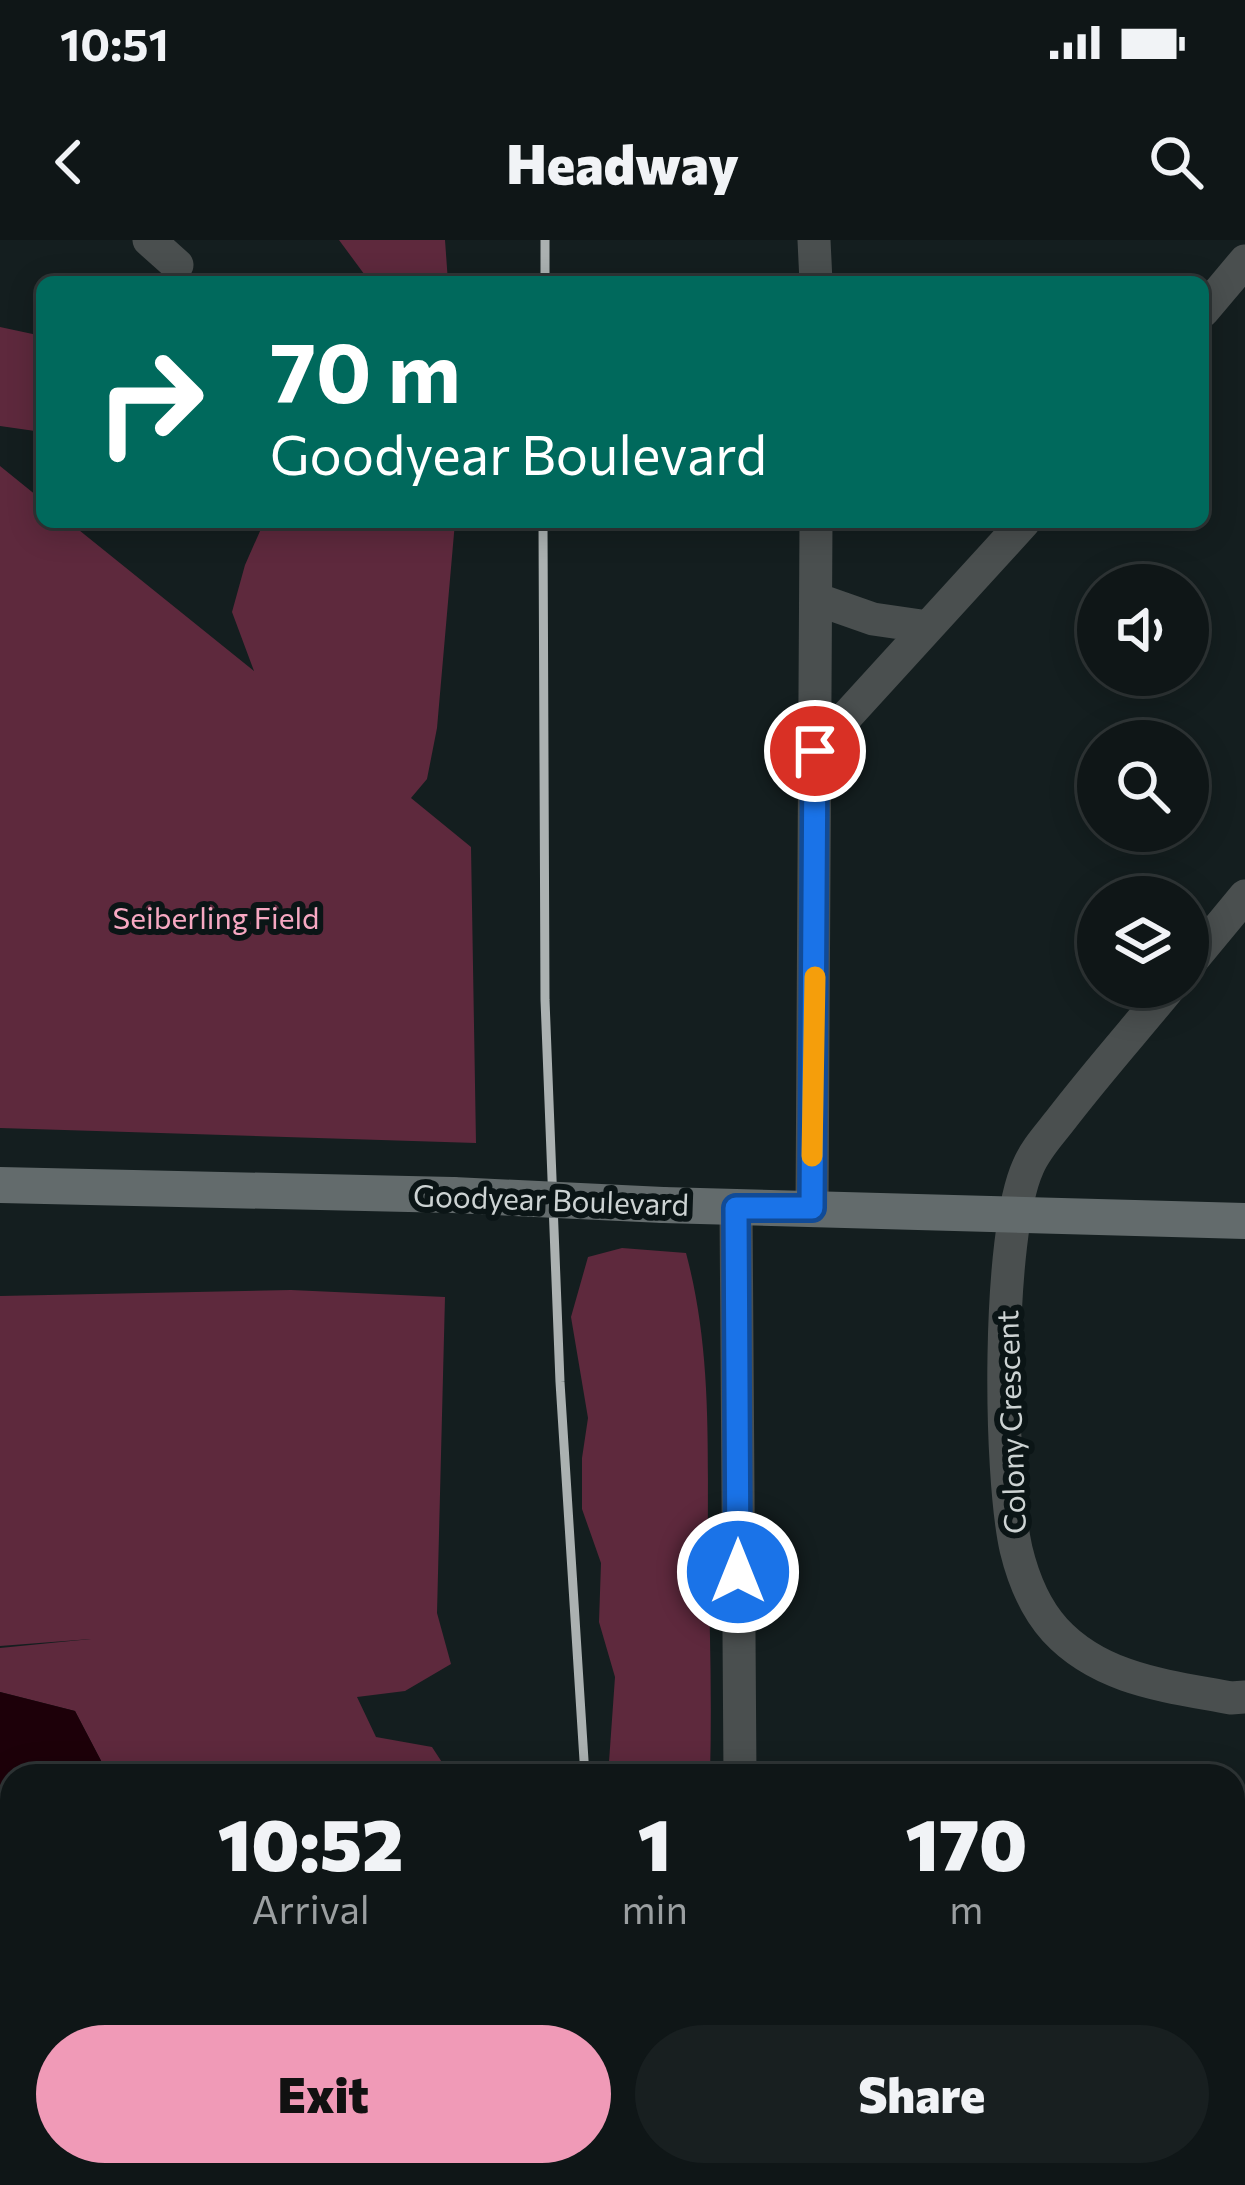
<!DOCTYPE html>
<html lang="en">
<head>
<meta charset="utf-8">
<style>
	:root { --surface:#0f1617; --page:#181f20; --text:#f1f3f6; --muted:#9b9fa1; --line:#2f3536; --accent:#f09ab7 }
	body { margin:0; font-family:Commissioner,sans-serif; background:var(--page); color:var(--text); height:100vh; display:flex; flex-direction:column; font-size:45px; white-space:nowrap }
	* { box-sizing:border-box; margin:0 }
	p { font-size:39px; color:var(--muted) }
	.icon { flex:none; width:66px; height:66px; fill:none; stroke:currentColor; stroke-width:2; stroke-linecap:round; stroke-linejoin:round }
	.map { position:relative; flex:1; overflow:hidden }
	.panel { position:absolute; left:0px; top:1524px; width:1245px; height:423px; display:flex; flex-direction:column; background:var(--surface); border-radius:36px 36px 0 0; box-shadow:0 6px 30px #0003,0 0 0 3px var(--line) }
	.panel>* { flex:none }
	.guide { position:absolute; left:36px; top:36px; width:1173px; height:252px; border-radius:18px; box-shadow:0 6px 30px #0003,0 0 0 3px var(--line); background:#00695c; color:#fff; overflow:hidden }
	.controls { position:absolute; left:1077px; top:324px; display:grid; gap:24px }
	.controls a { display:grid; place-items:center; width:132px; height:132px; border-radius:50%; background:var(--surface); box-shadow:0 6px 30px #0003,0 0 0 3px var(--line); font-size:60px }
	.pin { position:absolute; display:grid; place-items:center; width:102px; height:102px; color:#fff; margin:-51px; border:6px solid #fff; border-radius:50%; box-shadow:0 3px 12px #0007 }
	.me { position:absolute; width:132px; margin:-66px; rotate:0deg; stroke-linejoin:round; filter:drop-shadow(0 0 9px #0008) }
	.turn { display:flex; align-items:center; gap:42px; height:252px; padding:0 36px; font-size:54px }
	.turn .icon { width:156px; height:156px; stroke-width:2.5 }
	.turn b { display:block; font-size:84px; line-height:102px }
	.eta { display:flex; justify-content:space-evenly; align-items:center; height:204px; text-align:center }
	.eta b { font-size:72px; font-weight:800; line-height:84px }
	.action { display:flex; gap:24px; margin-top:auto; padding:24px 36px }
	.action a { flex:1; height:138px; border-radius:72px; background:var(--accent); color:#111; font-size:48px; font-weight:800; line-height:138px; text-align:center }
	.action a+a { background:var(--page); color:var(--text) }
	.status { display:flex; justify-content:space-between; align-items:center; height:84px; padding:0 60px; background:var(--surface); direction:ltr }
	.status svg { height:33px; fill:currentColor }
	header { display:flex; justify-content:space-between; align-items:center; height:156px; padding:0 36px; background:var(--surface); font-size:54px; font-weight:800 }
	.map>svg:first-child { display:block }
</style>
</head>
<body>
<div class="status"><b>10:51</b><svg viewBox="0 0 49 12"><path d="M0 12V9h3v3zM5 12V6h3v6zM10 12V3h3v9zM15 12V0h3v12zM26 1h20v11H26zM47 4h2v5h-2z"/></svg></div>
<header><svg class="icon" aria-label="back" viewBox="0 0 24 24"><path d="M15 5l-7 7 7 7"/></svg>Headway<svg class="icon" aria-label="search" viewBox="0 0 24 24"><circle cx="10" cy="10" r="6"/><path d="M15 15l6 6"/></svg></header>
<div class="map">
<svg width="1245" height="1945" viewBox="0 0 1245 1945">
	<rect width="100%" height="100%" fill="#141e1f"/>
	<path fill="#5e293d" d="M339,0h106l3,42h-78z
		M0,87l42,9v96l-42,-6z
		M0,226l42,34v22h27l185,149 -22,-59 13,-47 19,-43h191l-18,206 -10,51 -16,19 60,49 5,296 -476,-15z
		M622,1008l64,5c27,101 21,199 22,302 2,74 4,147 2,221h-102l7,-99 -16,-55 2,-59 -19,-54v-51l6,-40 -17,-101 17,-60z
		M291,1050l154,7 -8,316 14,51 -46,27 -48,6 19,40 56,10 19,29h-342l-34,-65 -75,-19v-44l91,-9 -91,7v-350z
		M1233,1638l12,1v153l-12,15z
		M363,1935h100l4,10h-102z
		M638,1935h122l2,10h-124z"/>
	<path fill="#1d0009" d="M0,1452l75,19 34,65h-97v399h351l2,10h-365z"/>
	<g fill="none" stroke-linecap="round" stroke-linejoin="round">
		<path stroke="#4a4f4f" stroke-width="33" d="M149,0l28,25
			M814,0l2,42
			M1203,71l42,-50
			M816,359l57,20 55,8
			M815,511l209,-229
			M1188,725l57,-69
			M1170,747c-37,45 -76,89 -111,135 -11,14 -24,28 -31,45 -31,69 -29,305 -12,382 7,29 19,59 39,81 46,50 113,56 176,68l14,-1
			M736,968l4,568
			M812,968l4,-686
			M1233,1834l12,-10
			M845,1935l12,10"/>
		<path stroke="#636b6c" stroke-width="36" d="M0,945l453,10
			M663,965l582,16"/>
		<path stroke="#abb1b1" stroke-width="9" d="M545,42v-42
			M543,282l2,478 15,382 25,394
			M608,1935v10"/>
		<path stroke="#636b6c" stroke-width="36" d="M453,955l210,10"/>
	</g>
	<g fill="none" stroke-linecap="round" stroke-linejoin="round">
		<defs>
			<path id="route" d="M738,1332l-2,-364h76l3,-457"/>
		</defs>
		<use href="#route" stroke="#114b97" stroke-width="30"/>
		<use href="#route" stroke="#1a73e8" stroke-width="21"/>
		<path stroke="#f59e0b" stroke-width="21" d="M812,916l3,-179"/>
	</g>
	<g text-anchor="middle" stroke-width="12" stroke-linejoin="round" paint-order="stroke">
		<g font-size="30" fill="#f7a8c2" stroke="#0b1516">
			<text x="216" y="689">Seiberling Field</text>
		</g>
		<g font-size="30" fill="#cdd3d3" stroke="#0b1516">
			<text transform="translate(551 961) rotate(2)" y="10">Goodyear Boulevard</text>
			<text transform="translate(1012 1182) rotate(-92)" y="10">Colony Crescent</text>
		</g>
	</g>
</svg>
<div class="controls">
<a><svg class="icon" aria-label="sound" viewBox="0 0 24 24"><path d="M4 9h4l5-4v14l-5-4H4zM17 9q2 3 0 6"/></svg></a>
<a><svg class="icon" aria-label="search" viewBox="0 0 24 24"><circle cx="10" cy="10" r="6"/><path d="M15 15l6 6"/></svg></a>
<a><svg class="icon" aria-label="layers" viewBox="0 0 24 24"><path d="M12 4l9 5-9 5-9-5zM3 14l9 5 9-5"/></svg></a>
</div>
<div class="pin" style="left:815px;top:511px;background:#d93025"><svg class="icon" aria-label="arrive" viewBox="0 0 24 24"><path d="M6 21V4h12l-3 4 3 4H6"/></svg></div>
<svg class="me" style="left:738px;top:1332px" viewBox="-20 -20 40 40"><circle r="17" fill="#1a73e8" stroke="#fff" stroke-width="3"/><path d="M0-11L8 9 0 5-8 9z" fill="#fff"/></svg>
<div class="guide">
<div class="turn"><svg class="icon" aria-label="right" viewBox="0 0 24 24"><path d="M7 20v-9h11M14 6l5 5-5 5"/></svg><div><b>70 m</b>Goodyear Boulevard</div></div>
</div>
<section class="panel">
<div class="eta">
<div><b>10:52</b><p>Arrival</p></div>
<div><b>1</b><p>min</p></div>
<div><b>170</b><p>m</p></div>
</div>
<div class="action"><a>Exit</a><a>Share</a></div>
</section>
</div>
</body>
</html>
